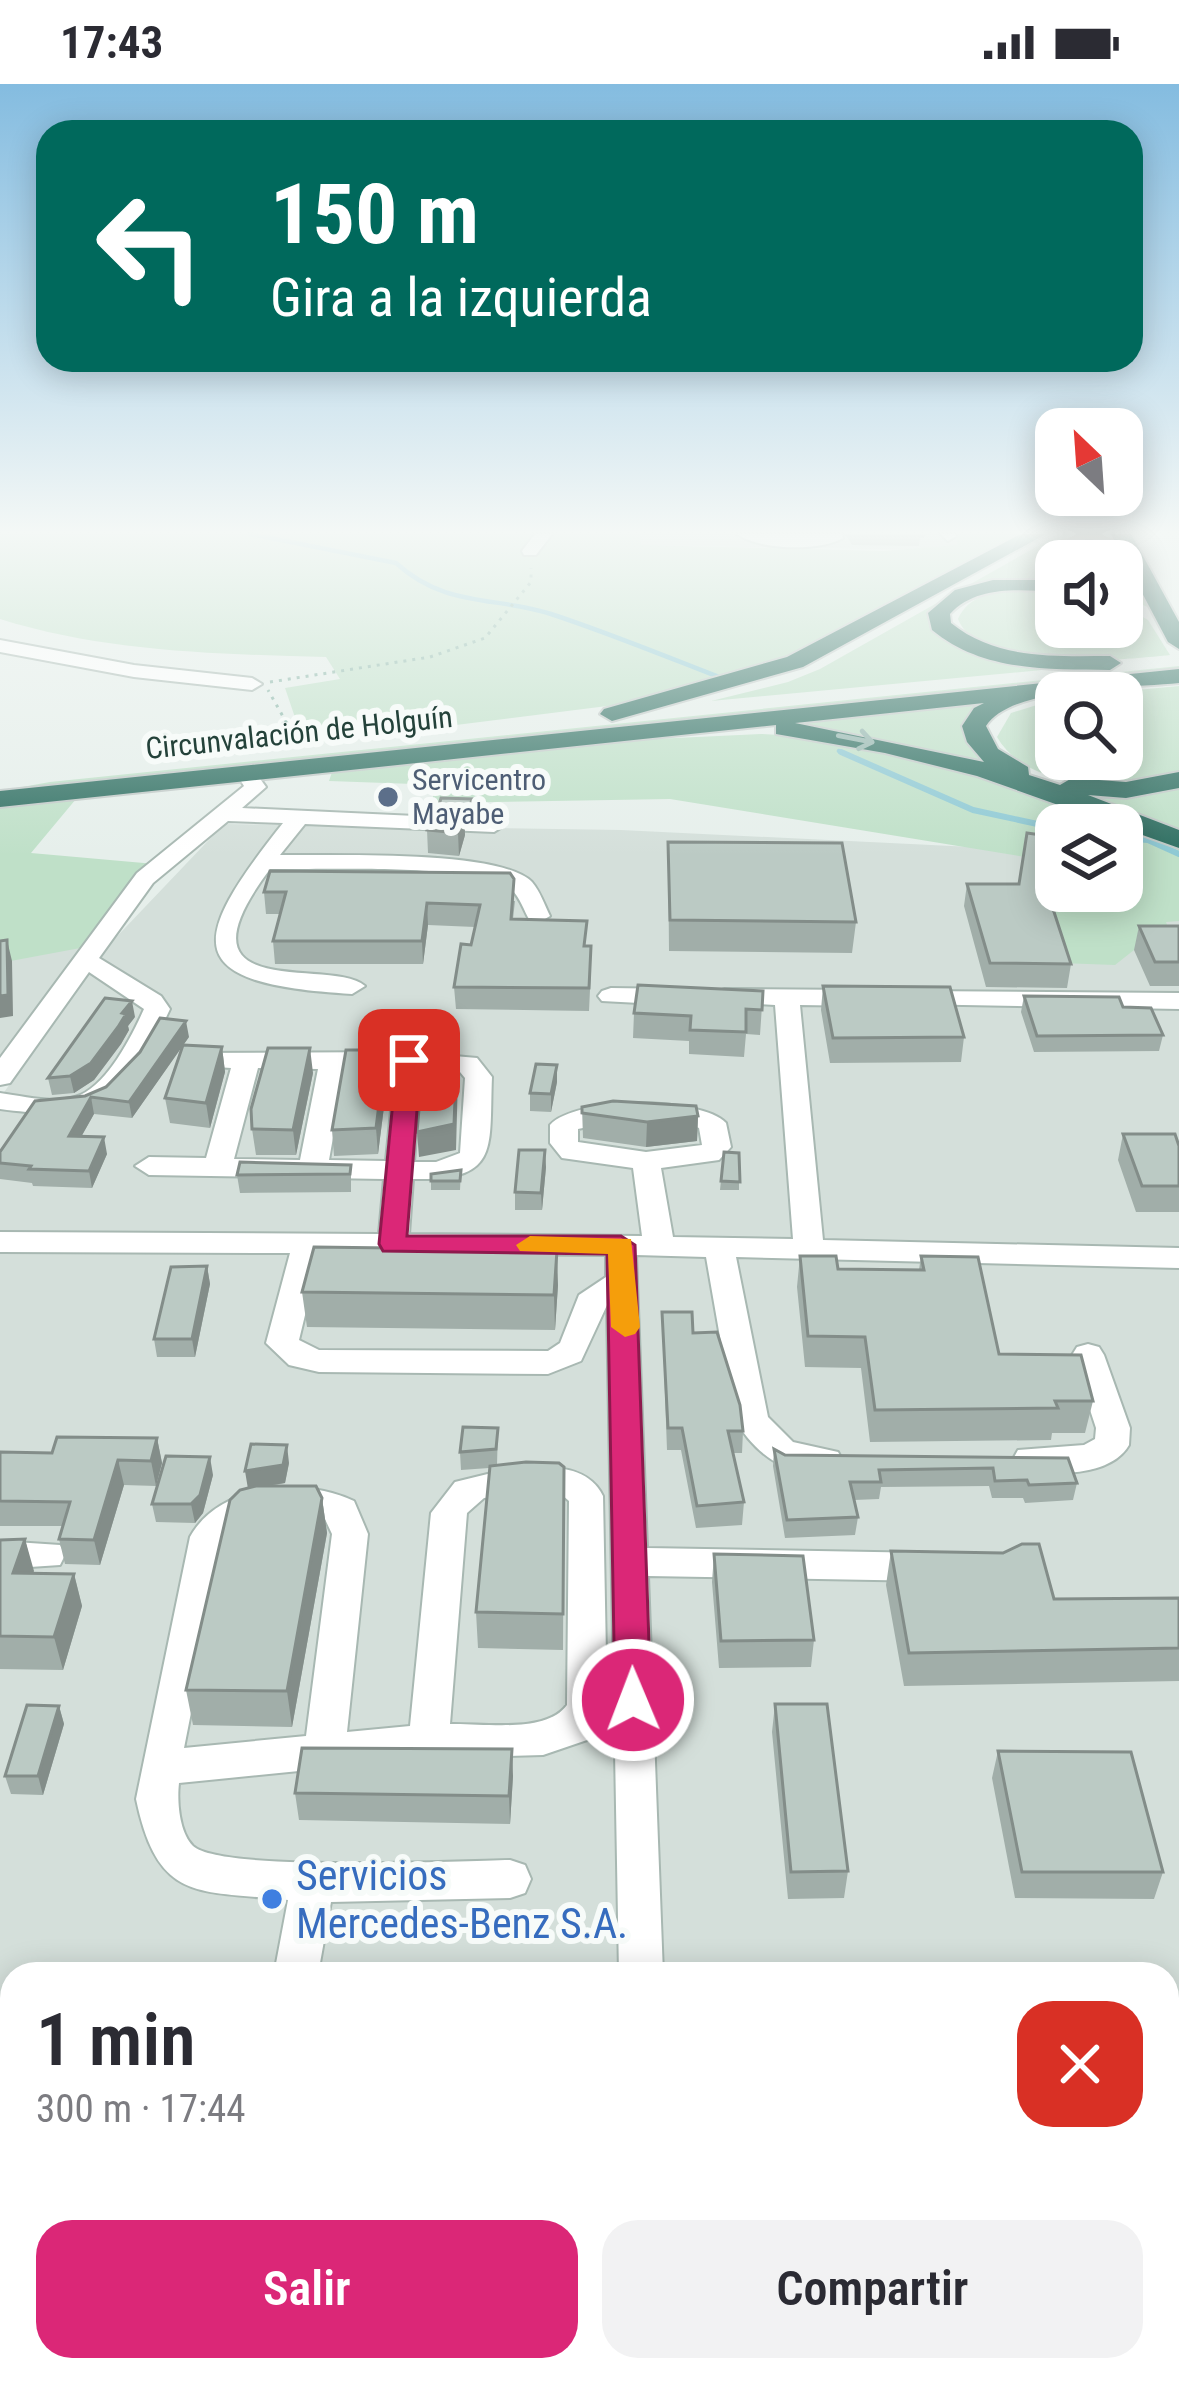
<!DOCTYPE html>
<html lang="es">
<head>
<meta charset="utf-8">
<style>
	:root { --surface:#fff; --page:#f2f2f3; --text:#2b2b33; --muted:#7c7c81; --accent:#db2777 }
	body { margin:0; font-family:"Roboto Condensed",sans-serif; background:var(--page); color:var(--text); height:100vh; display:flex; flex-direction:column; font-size:45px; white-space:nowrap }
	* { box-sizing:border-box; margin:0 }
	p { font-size:39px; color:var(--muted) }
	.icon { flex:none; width:66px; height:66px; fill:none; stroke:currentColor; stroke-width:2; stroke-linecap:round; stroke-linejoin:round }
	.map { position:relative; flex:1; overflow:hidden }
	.drawer { position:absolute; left:0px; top:1878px; width:1179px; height:420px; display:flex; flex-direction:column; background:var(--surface); border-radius:36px 36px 0 0; box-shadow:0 6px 30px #0003 }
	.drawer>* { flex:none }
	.guide { position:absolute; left:36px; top:36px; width:1107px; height:252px; border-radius:36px; box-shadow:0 6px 30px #0003; background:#00695c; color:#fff; overflow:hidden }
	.needle { width:78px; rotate:335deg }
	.buttons { position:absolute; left:1035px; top:324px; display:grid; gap:24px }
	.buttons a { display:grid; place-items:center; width:108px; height:108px; border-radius:24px; background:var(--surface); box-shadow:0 6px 30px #0003; font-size:60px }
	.pin { position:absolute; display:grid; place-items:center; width:102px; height:102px; color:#fff; margin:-51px; border-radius:24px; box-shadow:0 6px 18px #0006 }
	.me { position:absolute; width:132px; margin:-66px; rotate:359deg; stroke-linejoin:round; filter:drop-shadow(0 0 9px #0008) }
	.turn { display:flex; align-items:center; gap:42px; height:252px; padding:0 36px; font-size:54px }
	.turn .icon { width:156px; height:156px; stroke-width:2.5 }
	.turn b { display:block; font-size:84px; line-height:102px }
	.round { display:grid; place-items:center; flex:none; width:126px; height:126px; border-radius:36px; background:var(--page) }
	.overview { display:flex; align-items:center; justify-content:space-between; height:204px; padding:0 36px }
	h1 { font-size:72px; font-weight:600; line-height:90px }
	.action { display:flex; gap:24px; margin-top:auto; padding:24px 36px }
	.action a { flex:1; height:138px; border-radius:36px; background:var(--accent); color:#fff; font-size:48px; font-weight:600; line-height:138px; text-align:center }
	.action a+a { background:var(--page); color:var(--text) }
	.status { display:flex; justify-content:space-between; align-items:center; height:84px; padding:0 60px; background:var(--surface); direction:ltr }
	.status svg { height:33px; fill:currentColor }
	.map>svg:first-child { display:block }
</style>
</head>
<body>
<div class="status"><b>17:43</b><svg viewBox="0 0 49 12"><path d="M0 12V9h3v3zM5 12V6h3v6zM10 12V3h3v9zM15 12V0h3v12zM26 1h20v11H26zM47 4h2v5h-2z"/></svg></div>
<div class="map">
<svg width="1179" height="2298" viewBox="0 0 1179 2298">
	<rect width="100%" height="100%" fill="#e6efeb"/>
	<path fill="#d4dfda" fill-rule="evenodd" d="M639,450h371l-22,17 -348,-6z
		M224,740l397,6 435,21v40h66l57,-22v1513h-1179v-1284l105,-149zM12,1890h1155v396h-1155z
		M91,862l-91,126v-116z"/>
	<path fill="#bfe0c8" d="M0,450h639l2,11 243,6 73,-6v-11h71l-236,120 -161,49 -327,41 -19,-56 55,-9 -14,-22c-109,-3 -221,-5 -326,-38z
		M1059,450h54l37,74 -28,-12v-35h-66v22h-38l-73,19 5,35 113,31 -352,33 77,-19 32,-13z
		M1029,504l27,1v38h66v-22l26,15 22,35c-47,5 -190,19 -212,-36 13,-28 44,-28 71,-31z
		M1179,582v5l-21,2 -1158,118 50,-9z
		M1179,602v89c-54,12 -149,19 -182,-38l14,-24 45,-14v60h66v-66h-17z
		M1007,612l-34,30c11,13 23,33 37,43 46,32 118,22 169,19v41c-141,-53 -286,-99 -437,-107z
		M761,650c143,5 283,65 418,110v77l-13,1 10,28h-42l-19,15 -55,-2 -19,-56 30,-15 38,5 2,-6h11v-66h-66v37l-386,-63 -239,4 3,-10 -20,-9 -85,-3 3,-9 301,-32z
		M76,715l-45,54 124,11 -64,82 -91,17v-156z"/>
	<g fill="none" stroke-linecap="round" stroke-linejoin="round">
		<path stroke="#8ec9d4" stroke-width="4.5" d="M250,450l146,29c49,45 100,33 155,51 58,19 116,43 173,65
			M839,667l9,4"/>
		<path stroke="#8ec9d4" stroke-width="6" d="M841,668l132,58 83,18
			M1122,754l26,2 31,14"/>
		<defs>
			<path id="minor" d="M535,450h17l-16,21h-12l-2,-4z
				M737,450h105l1,4c-23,14 -84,12 -106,-4z
				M940,450h16v2l-8,5z
				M0,556l134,25 118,13 10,6 -10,6 -118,-13 -134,-25z
				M246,683l7,2 13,18 -24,21 260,12 3,5 -11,7 -189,-8 -25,31c50,1 220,-6 252,27 8,9 13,24 18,34l-12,7 -8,-2c-6,-10 -10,-24 -19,-32 -28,-26 -196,-19 -241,-20 -104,138 61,87 95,117l-13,8c-170,-10 -166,-49 -69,-171l-55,-2 -75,62 -54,75 62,38 9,13c-43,93 -68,114 -170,100v-16c23,3 53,11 75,4 31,-9 57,-61 69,-88l-55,-37 -79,111 -10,2v-27l137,-185 107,-87 -8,-13z
				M611,904l66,1 13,8 -13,8 -75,-4 -4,-5 4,-5z
				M725,905l138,1 13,8 -13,8 -63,-1 23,235 356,8v20l-443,-11 32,160 25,25 45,10 5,9 -5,9c-45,13 -84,-15 -104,-53l-28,-160 -70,-2 11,293 283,5 13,4 5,10 -5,10 -13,4 -282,-5 15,398h-44l-12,-669 -26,56 -33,13 -229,-2 -30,-7 -23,-22 24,-90 -290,-1v-20l379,2 5,-55 -235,-4 -14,-9 14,-9 57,1 25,-90 -44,-3 -4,-6 4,-6 222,-1 68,6 15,19c-3,71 9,104 -79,102l-4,55 233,2 -9,-68 -71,-10 -12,-15v-18c25,-28 150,-29 176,-2l5,24 -12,13 -58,8 12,69 120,2 -18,-234 -59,-3 -4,-5 4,-5zM258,984l60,1 -18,91 -66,-1zM345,986l50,1 -9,90 -57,-1zM421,987l39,1 5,6 -5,75 -24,9h-22zM612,1038l82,4 5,2 3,17 -56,7 -68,-10v-13zM320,1169l286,2v22l-27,18 -19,48 -12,8 -229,-1 -20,-10z
				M917,907l262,2v16l-271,-5 -4,-5 4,-5z
				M1088,1260l11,3 5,8 26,73 -1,17c-18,32 -80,32 -111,23l-5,-9 5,-9 66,-5 11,-6 1,-11 -24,-73 5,-8z
				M508,1385c33,-3 79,-7 95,27l4,213 -20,31 -44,15 -114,3 -250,25c-2,18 0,49 14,63 28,26 268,15 317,14l15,5 6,14 -6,14 -15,5 -179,4 -13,72h-44l14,-74c-91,-10 -130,3 -152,-101l54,-262c29,-53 113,-61 164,-36l14,33 -21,198 63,-6 21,-213 24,-31zM527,1409l34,1 8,7 -2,204c-21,29 -83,18 -117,19l17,-211 17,-15zM261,1433h63l8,17 -26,202 -122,12 41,-207 19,-19z
				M0,1457l60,4 5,10 -5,10 -60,4z
				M12,1922v62l-12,5v-62z
				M1173,1957l6,3v67l-12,-5v-62z
				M1167,2152l12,1v50l-12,-1z
				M22,2286h66l-5,12h-66z
				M463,2286h52l1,12h-52z
				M640,2286h52l1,12h-52z"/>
			<path id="highway" d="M1021,450h25l-243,133 -191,54 -12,-7 4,-5 183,-52z
				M1111,450h20l48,88v27l-11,-7z
				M993,496h63v12c-36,-2 -79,-7 -106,22l1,9c46,37 103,33 159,33l11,7 -11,7c-63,-1 -127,2 -178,-40l-4,-17 27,-23z
				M1179,585v14c-48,5 -168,3 -193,43l12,23 30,18 1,8 31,10 12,-7 54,4 53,-10v16l-53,10 -38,-3 91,35v18l-202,-72 -92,-23 -109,-19v-9l-776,82v-16zM984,619l-10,5 -12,18 5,16 17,20 -189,-39z"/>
		</defs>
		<use href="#minor" stroke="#a8b8b2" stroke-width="4"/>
		<use href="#highway" stroke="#c2cac8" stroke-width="4"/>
		<path stroke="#86b3a5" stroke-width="3" stroke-dasharray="3 6" stroke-linecap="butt" d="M270,598l160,-25 55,-19 46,-56v-14
			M181,674l108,-31 -21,-37"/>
		<use href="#minor" fill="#fff" fill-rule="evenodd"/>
		<use href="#highway" fill="#2f6f62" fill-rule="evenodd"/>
	</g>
	<path fill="#a1aea9" d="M845,450h80l-1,4h-4l-1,8 -67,-1z
		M439,721l33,1 -2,8h-6l1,21 -6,21 -31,-3 -1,-23 13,-18z
		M1056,753v54l-10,-2 25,75 -4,24 -81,-1 -22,-81 3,-22h52z
		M668,758l188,80 -4,31 -183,-2z
		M1060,807h51l-1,6z
		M264,808l251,9 -2,18 74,27 4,22 -2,43 -133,-2 -2,-22 17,-42 4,-18 -47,-2 -5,39h-148l-2,-23 7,-27h-14z
		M1139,842h40v60h-29l-16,-36z
		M823,902l141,51 -3,25 -131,1 -9,-53z
		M763,907l-3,44 -14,-1 -2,23 -55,-3v-13l-56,-3 1,-25z
		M1024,912l99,11 40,28 -4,16 -125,1 -13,-40z
		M135,933l-7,9 1,4 -8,14 -27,36 -20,13 -22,2 -4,-17z
		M189,953l-6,8 39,2 3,25 -15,56 -40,-5 -5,-25 17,-52 -50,72 -38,-4 -13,23 26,17 -15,34 -59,-2 -1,-3 -32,-4v-27l85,-56 21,-9z
		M386,966l2,25 -10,79 -44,2 -2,-26z
		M313,989l-17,82h-40l-4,-26z
		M557,998l-6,30 -21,-1v-18z
		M582,1023l116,9 -1,25 -51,6 -63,-9z
		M1123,1050l56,12v66h-43l-18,-52z
		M724,1068l15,1v37h-19z
		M351,1081v27l-111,1 -3,-18z
		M546,1083l-4,43h-27v-18z
		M461,1086l-1,20h-29v-16z
		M800,1172l38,13 81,1 2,-14 78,98 94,47 -8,32h-33l-1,7 -181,2 -9,-74 -56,-1 -8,-80z
		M207,1182l3,18 -15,73h-38l-3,-18z
		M558,1201l-3,45 -248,-3 -5,-35z
		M662,1228l31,21 50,98 -1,22h-9l11,49 -2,23 -46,3 -15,-78h-14z
		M498,1344l-1,37 67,2 -1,183 -85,-2 -2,-36 13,-144 -28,2 -1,-18z
		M157,1354l5,25 -6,23 -32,-1 -24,80 -35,-1 -6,-25 4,-13h-63v-74l52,1z
		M774,1365l11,6 283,3 9,25 -4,17 -48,3 -2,-5h-31l-3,-12 -108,1 -2,12 -25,1 4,17 -3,18 -70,3 -12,-72z
		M289,1379l-4,20 -16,3 53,12 5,35 -35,194 -99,-2 -7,-35 62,-202z
		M213,1391l-10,38 -8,10 -39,-1 -4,-18z
		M25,1455l8,34 41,1 8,32 -19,64 -63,-1v-129z
		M891,1467l163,48 125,-1v83l-275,5 -18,-101z
		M714,1470l100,86 -3,27 -92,1 -7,-86z
		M775,1620l73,167 -4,27 -56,1 -16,-167z
		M59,1622l5,18 -21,71 -32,-1 -6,-18z
		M998,1667l165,121 -9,27 -139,-1 -23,-120z
		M513,1692l-3,48 -211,-4 -4,-27z
		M1012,2286h155l12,12h-169z"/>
	<path fill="#838d89" d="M464,729l1,22 -6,21 -1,-23z
		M427,819l1,22 -5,39 -1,-23z
		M7,856l5,21 1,55 -13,2v4v-26z
		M132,917l3,16 -7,9 1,4 -8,14 -27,36 -20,13 -4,-17z
		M186,937l3,16 -57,81 -3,-16z
		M222,963l3,25 -15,56 -4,-25z
		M310,964l3,25 -17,82 -3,-25z
		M386,966l2,25 -10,79 -2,-26z
		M457,968l1,24 -2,74 -37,7 -2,-25z
		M557,981v17l-6,30v-18z
		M91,1013l3,17 -22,39 -3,-17z
		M698,1032l-1,25 -51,6 1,-25z
		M104,1053l3,17 -15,34 -3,-17z
		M545,1066l1,17 -4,43 -1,-17z
		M557,1166l1,35 -3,45 -1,-35z
		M207,1182l3,18 -15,73 -3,-18z
		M157,1354l5,25 -6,23 -5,-25z
		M287,1361l2,18 -4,20 -37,6 -3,-18z
		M210,1373l3,18 -10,38 -8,10 -4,-19z
		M118,1376l6,25 -24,80 -6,-25z
		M322,1414l5,35 -35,194 -5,-36z
		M25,1455l9,32 -11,34 -10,-32z
		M74,1490l8,32 -19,64 -9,-33z
		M59,1622l5,18 -21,71 -5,-19z
		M512,1665l1,27 -3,48 -1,-28z
		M428,2286h5l-1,12h-6z"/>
	<path fill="#bbcac4" stroke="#838d89" stroke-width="3" d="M441,714l31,1 -2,7 -31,-1z
		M432,727l32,2 -6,20 -31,-3z
		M1027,749l29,4v31l-17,-2 32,98 -81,-1 -23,-79h52z
		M668,758l174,1 14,79 -186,-2z
		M270,787l240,2 4,6 -3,40 76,2 -3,25h7l-2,42 -135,-1 7,-43 10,1 9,-40 -53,-2 -5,38h-149l13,-49h-22z
		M1139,842h40v36h-24z
		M7,856l1,55 -8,1v-55z
		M638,901l125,6 -1,19 -16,-1v23l-56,-2 1,-14 -57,-3z
		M823,902l127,1 14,50 -131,1z
		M1024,912l95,1 4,10 28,1 12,27 -126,1z
		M105,914l27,3 -10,12 4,1 -8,13 -27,36 -21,13 -22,2z
		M160,934l26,3 -57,81 -38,-5 -22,39 35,1 -15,34 -60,-2 2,-3 -31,-3v-11l35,-51 50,-5 21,-9 34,-35z
		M183,961l39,2 -16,56 -41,-5z
		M268,964h42l-17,82 -41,-1 -1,-20z
		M346,966h40l-10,78 -44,2z
		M424,967l33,1 -3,72 -37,8z
		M536,980l21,1 -6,29 -21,-1z
		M613,1017l83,5 2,10 -51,6 -65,-9v-6z
		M1123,1050h52l4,12v40h-37z
		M519,1066h26l-4,43 -26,-1z
		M724,1068l15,1 1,29 -19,-1z
		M240,1078l111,3 -1,9 -113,1z
		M461,1086l-1,11h-29v-7z
		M314,1163l243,3 -3,45 -252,-3z
		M800,1172h36l2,13 86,1 -3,-14 57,1 21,97 82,1 12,46h-38l3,7 -183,2 -10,-73 -57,-1z
		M207,1182l-15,73h-38l17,-72z
		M662,1228h30l1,21 24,-1 23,73 3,26h-15l16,71 -47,4 -15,-78h-14z
		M463,1343l35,1 -2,21 -36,3z
		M57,1353l100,1 -6,23 -33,-1 -24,80 -35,-1 11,-37 -70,-1v-49l52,1z
		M251,1360l36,1 -4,20 -38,6z
		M774,1365l11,6 283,3 9,25 -48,2 -2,-5 -32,1 -2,-13 -114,2 2,12h-31l8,35 -71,3z
		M166,1372l44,1 -10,38 -9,9h-39z
		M526,1378l33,1 5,4 -1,147 -87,-2 14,-146z
		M256,1402h60l6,12 -35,193 -101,-1 44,-190 10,-10z
		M25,1455l-12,34 61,1 -20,63 -54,-1v-96z
		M1022,1460h17l15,55 125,-1v50l-270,5 -18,-102 112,2z
		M714,1470l89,2 11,84 -93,1z
		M775,1620h52l21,167 -57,1z
		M27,1621l32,1 -21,70h-33z
		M302,1664l210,1 -3,47 -214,-3z
		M998,1667l133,1 32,120h-141z
		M1167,2270h12v28h-157l-2,-12h147z
		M357,2286h71l-2,12h-71z"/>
	<defs><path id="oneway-shaft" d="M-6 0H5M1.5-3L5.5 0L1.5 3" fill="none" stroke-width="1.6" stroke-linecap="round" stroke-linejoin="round" transform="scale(3)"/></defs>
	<use stroke="#93b5ae" href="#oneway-shaft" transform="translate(856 655) rotate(11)"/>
	<linearGradient id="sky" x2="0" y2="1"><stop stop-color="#84bce0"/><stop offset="0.58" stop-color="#f4f8f6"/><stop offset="1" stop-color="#f4f8f6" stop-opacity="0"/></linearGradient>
	<rect width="1179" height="772" fill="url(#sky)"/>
	<path fill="#db2777" stroke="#8e194d" stroke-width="3" d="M409,969l12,7 -14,176h214l14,9 16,455 -5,10 -13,4 -12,-4 -6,-10 -8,-446 -224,-3 -4,-7 18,-184z"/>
	<path fill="#f59e0b" d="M530,1152l101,3 9,88 -5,7 -10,3 -14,-10 -3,-73 -88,-3 -4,-6z"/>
	<circle fill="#5c6f8a" stroke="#f7fbf9" stroke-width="4.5" cx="388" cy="713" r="12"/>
	<circle fill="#3f7fe0" stroke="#f7fbf9" stroke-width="4.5" cx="272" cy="1815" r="12"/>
	<g text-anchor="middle" stroke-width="12" stroke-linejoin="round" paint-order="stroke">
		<g font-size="30" fill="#24423a" stroke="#f7fbf9">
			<text transform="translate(299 649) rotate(-6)" y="10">Circunvalación de Holguín</text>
		</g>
		<g font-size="30" fill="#4e5e75" stroke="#f7fbf9" text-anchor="start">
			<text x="412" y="706">Servicentro<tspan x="412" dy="34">Mayabe</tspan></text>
		</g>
		<g font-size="42" fill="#366cbe" stroke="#f7fbf9" text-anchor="start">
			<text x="296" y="1806">Servicios<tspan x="296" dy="48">Mercedes-Benz S.A.</tspan></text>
		</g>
	</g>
</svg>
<div class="buttons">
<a><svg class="needle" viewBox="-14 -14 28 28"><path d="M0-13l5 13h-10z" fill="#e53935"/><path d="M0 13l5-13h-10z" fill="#7c7c81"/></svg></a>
<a><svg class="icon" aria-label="sound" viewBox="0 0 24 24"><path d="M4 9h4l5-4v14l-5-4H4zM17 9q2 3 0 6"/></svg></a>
<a><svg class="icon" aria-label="search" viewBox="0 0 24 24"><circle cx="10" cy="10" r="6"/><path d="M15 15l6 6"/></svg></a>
<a><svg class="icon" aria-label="layers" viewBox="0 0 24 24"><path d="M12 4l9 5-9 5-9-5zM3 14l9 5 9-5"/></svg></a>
</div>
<div class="pin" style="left:409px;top:976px;background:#d93025"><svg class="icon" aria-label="arrive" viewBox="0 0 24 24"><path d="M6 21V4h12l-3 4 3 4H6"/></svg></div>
<svg class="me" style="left:633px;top:1616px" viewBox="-20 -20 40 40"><circle r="17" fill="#db2777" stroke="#fff" stroke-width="3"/><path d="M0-11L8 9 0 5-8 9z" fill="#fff"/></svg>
<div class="guide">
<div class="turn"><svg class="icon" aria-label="left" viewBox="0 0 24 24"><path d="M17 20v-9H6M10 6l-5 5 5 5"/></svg><div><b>150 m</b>Gira a la izquierda</div></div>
</div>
<section class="drawer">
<div class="overview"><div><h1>1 min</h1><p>300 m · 17:44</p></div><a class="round" style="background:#d93025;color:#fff"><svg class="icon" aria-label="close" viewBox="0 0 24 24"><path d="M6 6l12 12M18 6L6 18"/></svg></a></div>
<div class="action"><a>Salir</a><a>Compartir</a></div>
</section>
</div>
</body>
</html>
